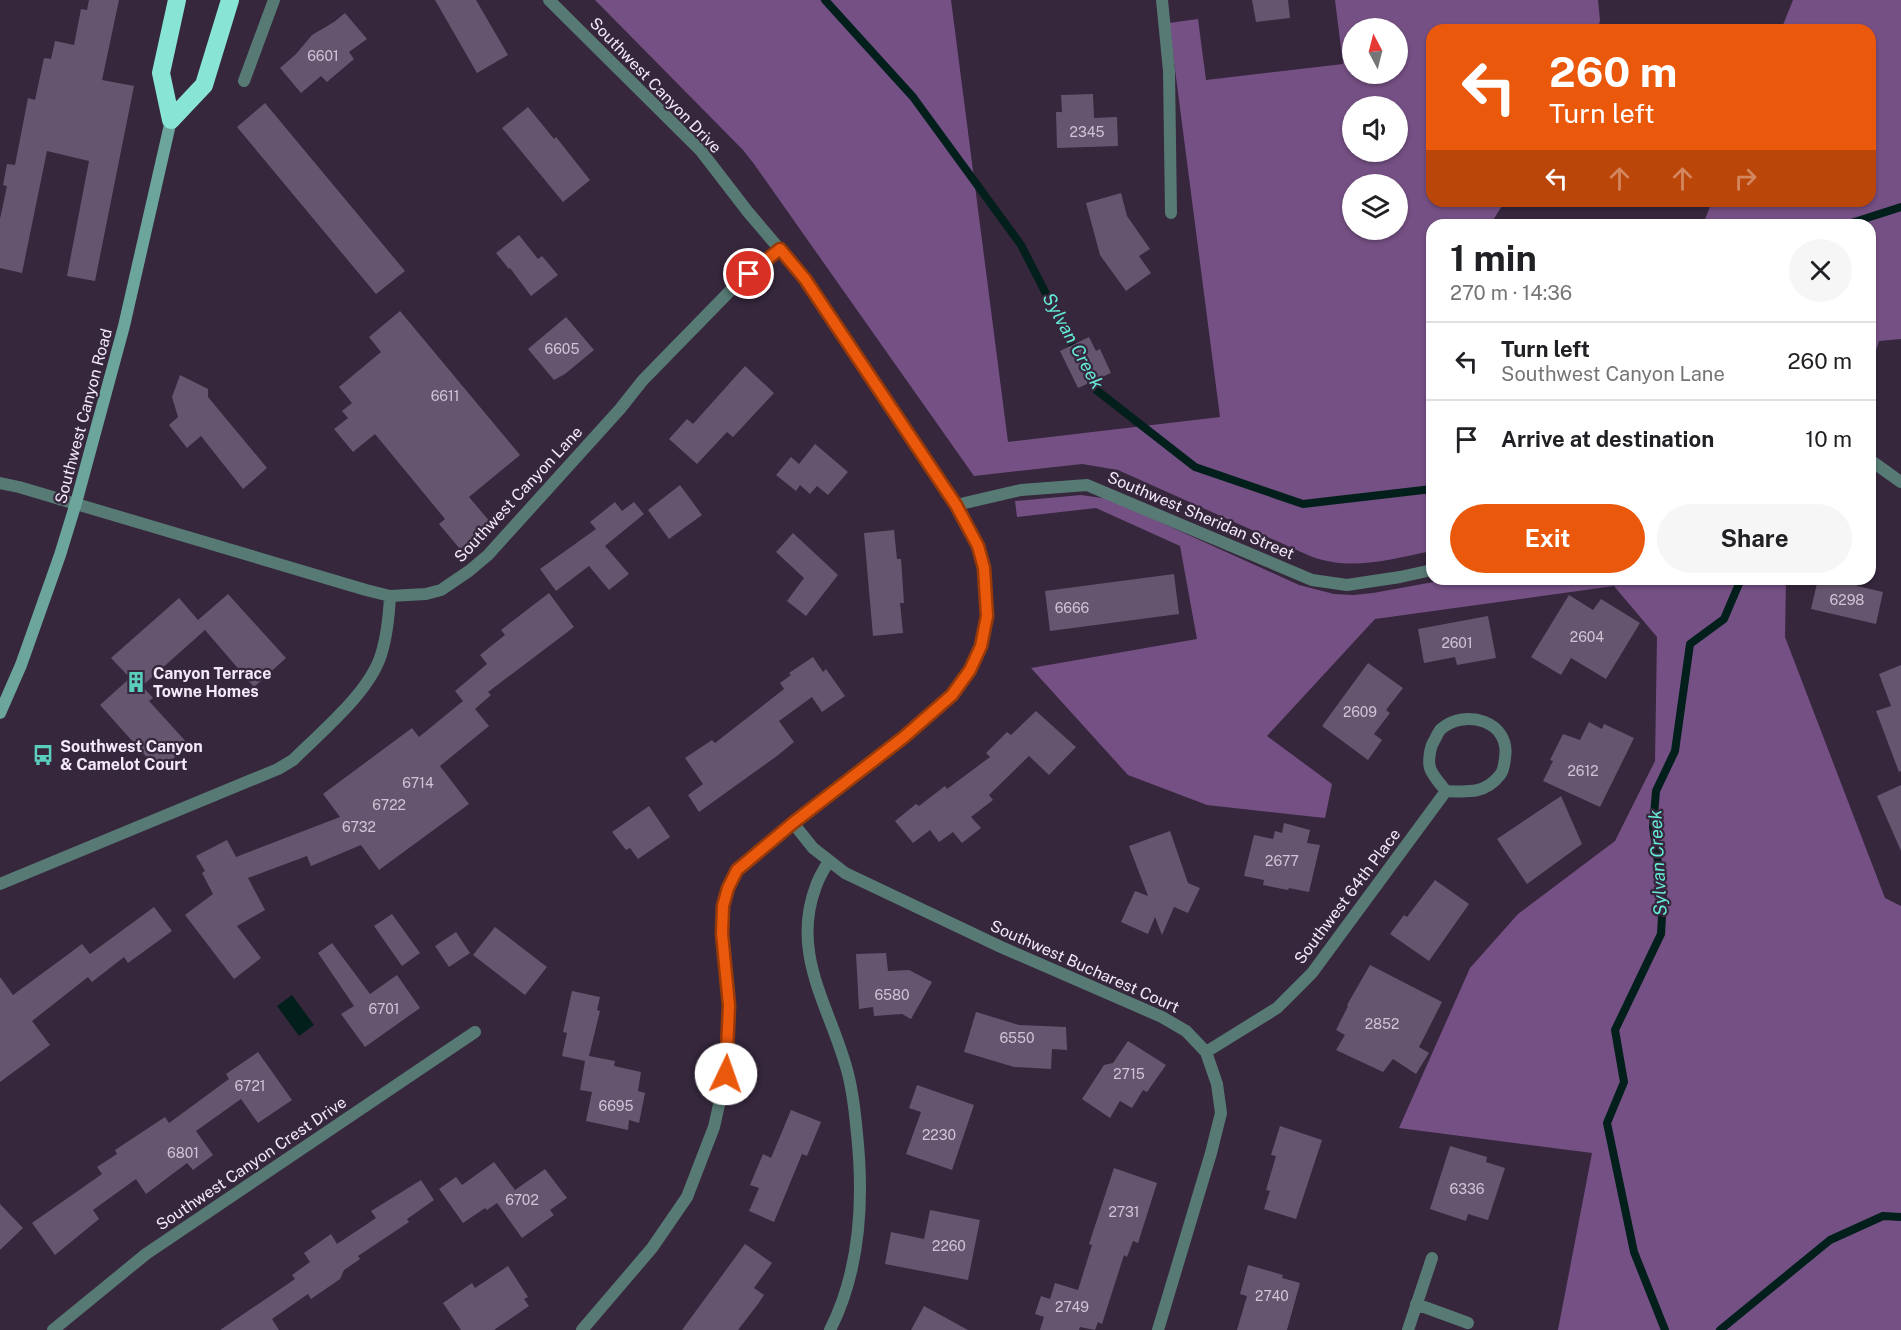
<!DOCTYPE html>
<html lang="en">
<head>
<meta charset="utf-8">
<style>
	:root { --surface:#fff; --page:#f6f6f6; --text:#202124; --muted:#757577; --line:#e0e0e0; --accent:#ea580c }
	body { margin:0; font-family:"Public Sans",sans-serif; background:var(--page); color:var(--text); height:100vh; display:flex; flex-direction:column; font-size:22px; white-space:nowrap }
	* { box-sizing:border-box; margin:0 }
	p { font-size:20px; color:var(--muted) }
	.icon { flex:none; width:33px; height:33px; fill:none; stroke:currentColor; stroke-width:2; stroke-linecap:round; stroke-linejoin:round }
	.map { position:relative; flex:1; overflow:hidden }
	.side { position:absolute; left:1426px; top:219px; width:450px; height:366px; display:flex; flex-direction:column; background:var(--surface); border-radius:18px; box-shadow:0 2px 4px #0004 }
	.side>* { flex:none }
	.top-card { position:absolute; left:1426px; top:24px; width:450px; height:183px; border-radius:18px; box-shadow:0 2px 4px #0004; background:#ea580c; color:#fff; overflow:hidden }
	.needle { width:39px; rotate:353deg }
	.tools { position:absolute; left:1342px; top:18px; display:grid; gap:12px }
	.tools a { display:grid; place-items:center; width:66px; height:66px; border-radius:50%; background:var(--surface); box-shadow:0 2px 4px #0004; font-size:30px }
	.pin { position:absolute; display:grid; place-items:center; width:51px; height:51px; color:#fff; margin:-26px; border:3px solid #fff; border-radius:50%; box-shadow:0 2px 6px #0007 }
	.me { position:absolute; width:66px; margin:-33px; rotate:3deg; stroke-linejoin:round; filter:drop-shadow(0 0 4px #0008) }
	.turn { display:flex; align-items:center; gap:21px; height:126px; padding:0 24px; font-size:27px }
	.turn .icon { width:78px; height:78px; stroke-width:2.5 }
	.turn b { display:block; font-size:42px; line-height:51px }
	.lanes { display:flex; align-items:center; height:57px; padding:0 24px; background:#0003; justify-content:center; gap:30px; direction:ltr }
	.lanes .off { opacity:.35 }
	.round { display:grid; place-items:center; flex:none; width:63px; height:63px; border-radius:32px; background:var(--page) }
	.head { display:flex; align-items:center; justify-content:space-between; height:102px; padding:0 24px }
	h1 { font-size:36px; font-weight:700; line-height:45px }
	.primary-button { display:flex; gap:12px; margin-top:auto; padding:12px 24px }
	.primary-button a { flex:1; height:69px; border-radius:36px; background:var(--accent); color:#fff; font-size:24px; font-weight:700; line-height:69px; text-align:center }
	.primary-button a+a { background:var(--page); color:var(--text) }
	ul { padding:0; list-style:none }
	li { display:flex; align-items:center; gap:18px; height:78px; padding:0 24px; border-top:2px solid var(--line) }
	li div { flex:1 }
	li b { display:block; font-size:22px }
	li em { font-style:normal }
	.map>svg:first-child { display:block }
</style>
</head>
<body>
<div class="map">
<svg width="1901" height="1330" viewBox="0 0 1901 1330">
	<rect width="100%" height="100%" fill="#36273d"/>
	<path fill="#755084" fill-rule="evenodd" d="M595,0h356l57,442 212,-25 -51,-394 29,-4 8,61 137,-16 -8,-64h263l2,21 -3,9h-165v171h73l-15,24h-58v326c-42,8 -80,21 -122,5l-192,-86 -36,-6 -108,12 -220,-312 -11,-14zM1353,28h45v46h-45zM1353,106h45v46h-45zM1353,184h45v46h-45z
		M1793,0h108v339l-22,2 -8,25 -1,-141h-167l9,-24h158v-171h-89z
		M1081,495l28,4 190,86 35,9 19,1 20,-2 77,-14h336l-1,58 100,261 16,8v424h-343l34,-177 -193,-25 71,-160 48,-54 97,-73 40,-80 2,-124 -43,-51 -239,33 -108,117 65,48 -7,34 -118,-13 -79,-30 -97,-107 166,-29 -17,-93 -84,-38 -79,9 -2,-16z"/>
	<path fill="#021f1b" d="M292,995l22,30 -15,11 -22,-30z"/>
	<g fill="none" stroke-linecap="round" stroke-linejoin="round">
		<path stroke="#021f1b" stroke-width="8" d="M825,0l88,97 108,148 56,109
			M1845,225l56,-18
			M1087,373l8,16 100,78 108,37 129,-15
			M1665,1330l-31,-78 -27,-129 17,-41 -9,-52 46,-96 2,-36 -10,-71 3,-36 19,-40 15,-107 34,-25 17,-40
			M1720,1330l110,-90 53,-24 18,1"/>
	</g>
	<path fill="#66556e" d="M89,0h30l-17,80 32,6 -39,195 -28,-5 22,-115 -42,-10 -25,122 -22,-5v-49l7,-33 -4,-1 4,-21 8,1 13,-67 7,2 9,-42 7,1 4,-18 19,4 7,-36 6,1z
		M435,0h41l32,55 -31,18z
		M1252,0h36l2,18 -34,4z
		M345,13l22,26 -18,13 5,7 -27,23 -6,-6 -20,17 -21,-25 16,-14 16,-19 22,-13z
		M1093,94l1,24 23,-1 1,29 -61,2 -1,-36h6l-1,-17z
		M265,103l140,168 -29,23 -139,-167z
		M528,107l26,32 2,-2 34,43 -27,22 -61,-74z
		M1121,193l6,23 23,33 -11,7 12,17 -25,18 -26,-36 -14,-52z
		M519,235l19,24 4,-3 16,19 -27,21 -21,-28 -1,1 -13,-16z
		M400,311l120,144 -51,42 22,26 -31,26 -21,-25 6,-5 -70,-85 -22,18 -19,-23 14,-11 -6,-7 10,-8 -13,-16 42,-35 -12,-15z
		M566,317l28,33 -29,24 -11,6 -26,-31z
		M1089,337l7,14 4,-2 11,24 -33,15 -18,-37z
		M745,366l29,27 -41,44 -6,-5 -30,32 -28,-25 18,-20 6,5z
		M180,375l28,14v8l59,71 -24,21 -42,-53 -14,12 -18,-23 9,-8 -6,-20z
		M815,444l33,28 -20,23 -11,-9 -7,8 -10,-9 -4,6 -20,-16 15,-18 8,7z
		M680,485l22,30 -33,24 -21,-29z
		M615,502l7,9 12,-9 10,12 -39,32 24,28 -20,16 -20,-24 -33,25 -16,-22 56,-40 -6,-7z
		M894,530l3,29h4l3,44h-4l3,30 -30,3 -9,-103z
		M793,533l45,42 -32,41 -19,-15 17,-23 -28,-26z
		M1174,574l5,40 -129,17 -5,-40z
		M1818,579h41l-2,7 26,6 -7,32 -65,-15z
		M549,593l25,34 -86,65 3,3 -16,14 14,17 -49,40 29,38 -90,66 -18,-25 -50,21 -4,-10 -59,22 17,32 -28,16 24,32 -27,21 -49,-64 28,-21 -11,-21 3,-2 -9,-15 31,-16 9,17 104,-40 -17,-23 89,-66 7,9 44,-36 -8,-10 32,-27 -7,-9 25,-20 -4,-5z
		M228,594l58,64 -32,29 -49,-57 -63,56 11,12 -4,3 40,44 -30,26 -59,-66 30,-27 -19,-20 68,-60 19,22z
		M1569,595l24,15 8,-11 39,24 -34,56 -35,-21 -10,17 -30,-18z
		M1488,616l8,42 -39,7 -2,-8 -31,6 -6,-34z
		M813,657l10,15 3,-3 19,27 -23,16 -10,-15 -33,24 15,21 -17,14 -78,56 -11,-17 15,-11 -18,-26 27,-18 3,3 69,-54 -4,-6 11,-8 -2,-2z
		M1368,663l35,25 -17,22 4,3 -16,21 8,6 -14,20 -46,-34z
		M1901,665v106l-2,1 -23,-61 15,-5 -12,-32z
		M1036,711l40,36 -27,28 -20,-19 -40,39 4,5 -22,17 10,11 -19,15 -9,-11 -14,10 -9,-12 -17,13 -18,-22 21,-17 3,2 26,-20 2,3 43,-32 -4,-4 21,-21 4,3z
		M1589,722l13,7 2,-5 30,14 -34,69 -57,-26 10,-20 -3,-1 13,-26 17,6z
		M1901,785v66l-24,-55z
		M1561,796l21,48 -55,40 -30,-45z
		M649,806l21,31 -32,22 -8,-11 -4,2 -14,-18z
		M1284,823l26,7 -3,13 13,2 -11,47 -20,-4 -1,2 -25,-5 1,-5 -20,-4 10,-41 19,4 2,-8 7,2z
		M1170,831l18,52 12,5 -12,25 -14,-6 -12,28 -7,-18 -7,17 -27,-12 14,-31 13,5 -19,-50z
		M1435,880l34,24 -40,57 -39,-27 14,-19 3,2z
		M154,907l18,24 -44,32 -4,-6 -32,25 -4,-5 -56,44 18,24 -50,37v-105l13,18 69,-51 8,10z
		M392,914l28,39 -18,13 -28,-40z
		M495,927l52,40 -22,28 -52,-40z
		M456,932l14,21 -21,14 -14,-21z
		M332,943l38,51 27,-19 23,33 -55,39 -24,-33 13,-8 -36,-53z
		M886,953l2,18 21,-1 23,12 -21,37 -9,-5 -28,2 -1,-9 -14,2 -3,-55z
		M1370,965l72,37 -23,45 10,6 -13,21 -23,-15 -10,13 -47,-22 9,-15 -9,-5 12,-24 -1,-1z
		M572,991l28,6 -3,13 3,1 -11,45 26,5 -1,5 27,6 -3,19 7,2 -6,30 -10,-3 -1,10 -42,-9 6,-29 -12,-2 5,-29 -23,-5 5,-23 -4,-1z
		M976,1012l43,13 47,2 1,23 -15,-1 -1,20 -37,-2 -50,-15z
		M1128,1041l38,24 -19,27 -4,-2 -11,18 -12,-7 -10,17 -28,-19 22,-34 9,-2z
		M258,1052l34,48 -34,23 -17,-24 -45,32 17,24 -20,15 -6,-7 -41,31 -10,-15 -43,31 6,9 -44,36 -23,-32 70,-49 -5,-7 20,-13 -2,-4 50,-33 4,6 60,-44 -3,-5z
		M917,1085l57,20 -22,65 -46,-16 15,-42 -12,-4z
		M791,1110l30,12 -14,34 -5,-2 -28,68 -25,-11 10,-23 -9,-3 13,-31 8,4z
		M1280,1126l42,14 -26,79 -32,-10 6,-18 -4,-1 10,-34 -5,-1z
		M1450,1146l37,11 -1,5 19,6 -17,52 -20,-6 -2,7 -36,-12z
		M494,1162l21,28 30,-21 22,29 -17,12 4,5 -32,23 -25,-35 -10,7 -2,-2 -22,15 -24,-34 17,-12 6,8z
		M1114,1168l43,15 -19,60 -5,-2 -6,16 -3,-2 -22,69 -4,-2 -3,8 -15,-3 -1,3h-39l4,-13 -9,-3 6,-18 9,3 5,-16 23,7 14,-45 -3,-1z
		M421,1180l13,20 -27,19 2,3 -51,34 2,3 -16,11 -4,9 -29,20 -3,-5 -36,25 7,11h-59l75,-51 -3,-4 18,-13 -6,-9 27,-19 6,10 39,-26 -5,-7z
		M0,1204l23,24 -23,22z
		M930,1210l50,10 -12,60 -83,-16 6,-32 33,7z
		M745,1244l27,19 -18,25 10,7 -6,9 -20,26h-56z
		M1248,1265l35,10 -1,3 18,5 -13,47h-50l10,-34 -7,-2z
		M508,1266l20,31 -4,2 5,7 -35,24h-33l-18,-27 29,-20 3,5z
		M924,1306l44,24h-57z"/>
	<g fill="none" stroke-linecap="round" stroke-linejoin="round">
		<path stroke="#577a74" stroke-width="12" d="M549,0l152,151 47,61 57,67 151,226 22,41 6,22 3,49 -6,29 -11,24 -18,25 -48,42 -111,86 -56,47 -9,18 -5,18 -1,28 7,71 -3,69 -12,53 -27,70 -35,51 -70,82
			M1162,0l7,71 2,142
			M244,81l30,-81
			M1870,460l31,22
			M0,483l19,4 347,103 24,6 36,-2 15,-4 28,-19 19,-16 132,-146 23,-29 88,-90 49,-41
			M956,505l65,-15 66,-5 225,95 35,5 53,-8 32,-7
			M793,823l20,25 32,25 156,74 161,70 24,14 20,21 11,32 4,29 -10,40 -53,177
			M829,861c-5,8 -10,16 -13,25 -26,68 14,121 31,184 6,21 8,42 10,64 7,66 4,135 -27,196
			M0,884l278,-115 15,-9c28,-28 76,-67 88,-105 6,-19 8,-39 9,-59
			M1206,1052l71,-44 35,-35 134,-182c22,1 39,3 54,-16 4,-5 4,-10 5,-17 6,-37 -40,-50 -64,-29 -3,3 -5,9 -7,12 -4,6 -6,20 -4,27 2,7 11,17 16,23
			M1416,1304l52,19
			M53,1330l93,-76 329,-222
			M1408,1330l24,-72"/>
		<path stroke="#6ba59b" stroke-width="12" d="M0,713l21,-48 39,-110 16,-52 48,-177 47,-206"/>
		<path stroke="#88e5d5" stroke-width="18" d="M171,120l33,-35 26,-85
			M171,120l-10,-47 16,-73"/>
	</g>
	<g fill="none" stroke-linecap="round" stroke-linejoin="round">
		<defs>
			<path id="route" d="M726,1074l3,-69 -7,-71 1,-28 5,-18 9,-18 56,-47 111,-86 48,-42 18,-25 11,-24 6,-30 -3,-48 -6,-22 -22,-41 -151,-226 -25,-30 -31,25"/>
		</defs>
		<use href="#route" stroke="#983908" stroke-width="15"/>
		<use href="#route" stroke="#ea580c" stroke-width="10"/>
	</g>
	<defs>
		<symbol id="building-bare" viewBox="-9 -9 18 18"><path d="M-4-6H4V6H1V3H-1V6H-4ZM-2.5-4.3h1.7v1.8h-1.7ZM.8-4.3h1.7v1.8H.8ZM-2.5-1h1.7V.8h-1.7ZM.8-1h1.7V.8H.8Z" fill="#5acebc" stroke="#36273d" stroke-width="2.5" paint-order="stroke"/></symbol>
		<symbol id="bus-bare" viewBox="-9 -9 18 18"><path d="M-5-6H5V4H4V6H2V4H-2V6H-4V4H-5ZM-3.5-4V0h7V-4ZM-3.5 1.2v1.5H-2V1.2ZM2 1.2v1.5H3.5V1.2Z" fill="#5acebc" stroke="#36273d" stroke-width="2.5" paint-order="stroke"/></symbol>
	</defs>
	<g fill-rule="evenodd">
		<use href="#building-bare" x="121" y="667" width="30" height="30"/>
		<use href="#bus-bare" x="28" y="740" width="30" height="30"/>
	</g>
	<g text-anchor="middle" stroke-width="4.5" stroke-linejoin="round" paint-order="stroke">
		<g font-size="14" fill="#d0c4d6">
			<text x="323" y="61">6601</text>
			<text x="1087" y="137">2345</text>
			<text x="562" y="354">6605</text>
			<text x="445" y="401">6611</text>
			<text x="1847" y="605">6298</text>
			<text x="1072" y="613">6666</text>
			<text x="1587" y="642">2604</text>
			<text x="1457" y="648">2601</text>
			<text x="1360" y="717">2609</text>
			<text x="1583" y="776">2612</text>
			<text x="418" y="788">6714</text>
			<text x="389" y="810">6722</text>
			<text x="359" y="832">6732</text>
			<text x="1282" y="866">2677</text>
			<text x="892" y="1000">6580</text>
			<text x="384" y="1014">6701</text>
			<text x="1382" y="1029">2852</text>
			<text x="1017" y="1043">6550</text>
			<text x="1129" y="1079">2715</text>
			<text x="250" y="1091">6721</text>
			<text x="616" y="1111">6695</text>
			<text x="939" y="1140">2230</text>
			<text x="183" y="1158">6801</text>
			<text x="1467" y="1194">6336</text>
			<text x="522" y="1205">6702</text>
			<text x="1124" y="1217">2731</text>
			<text x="949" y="1251">2260</text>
			<text x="1272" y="1301">2740</text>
			<text x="1072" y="1312">2749</text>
		</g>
		<g font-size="16" fill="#f3e9f8" stroke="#36273d">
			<text transform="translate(656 85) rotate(46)" y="6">Southwest Canyon Drive</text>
			<text transform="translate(83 416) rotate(-75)" y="6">Southwest Canyon Road</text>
			<text transform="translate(518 494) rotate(-47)" y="6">Southwest Canyon Lane</text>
			<text transform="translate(1201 515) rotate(23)" y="6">Southwest Sheridan Street</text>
			<text transform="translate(1347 896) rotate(-53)" y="6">Southwest 64th Place</text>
			<text transform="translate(1085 966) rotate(24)" y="6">Southwest Bucharest Court</text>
			<text transform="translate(251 1163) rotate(-34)" y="6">Southwest Canyon Crest Drive</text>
		</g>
		<g font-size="16" font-weight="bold" fill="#f3e9f8" stroke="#36273d" text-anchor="start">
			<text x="153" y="679">Canyon Terrace<tspan x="153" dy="18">Towne Homes</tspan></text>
			<text x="60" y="752">Southwest Canyon<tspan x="60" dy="18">&amp; Camelot Court</tspan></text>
		</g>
		<g font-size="18" font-style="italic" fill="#65ecd8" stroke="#36273d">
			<text transform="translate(1073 341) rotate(61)" y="6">Sylvan Creek</text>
			<text transform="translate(1658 863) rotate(-93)" y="6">Sylvan Creek</text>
		</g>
	</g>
</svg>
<div class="tools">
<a><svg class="needle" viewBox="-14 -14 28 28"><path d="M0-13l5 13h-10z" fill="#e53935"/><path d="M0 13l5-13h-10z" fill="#757577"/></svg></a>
<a><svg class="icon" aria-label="sound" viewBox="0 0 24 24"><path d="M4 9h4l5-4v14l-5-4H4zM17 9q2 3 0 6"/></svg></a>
<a><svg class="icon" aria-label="layers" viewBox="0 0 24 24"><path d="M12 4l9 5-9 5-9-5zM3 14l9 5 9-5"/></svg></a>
</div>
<div class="pin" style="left:749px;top:274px;background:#d93025"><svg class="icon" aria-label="arrive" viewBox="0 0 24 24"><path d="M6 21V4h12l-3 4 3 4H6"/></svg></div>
<svg class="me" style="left:726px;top:1074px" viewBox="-20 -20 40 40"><circle r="19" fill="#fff"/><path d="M0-13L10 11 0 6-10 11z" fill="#ea580c"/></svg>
<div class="top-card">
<div class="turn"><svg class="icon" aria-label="left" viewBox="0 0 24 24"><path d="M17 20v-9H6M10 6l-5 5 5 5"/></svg><div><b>260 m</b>Turn left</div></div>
<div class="lanes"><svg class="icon" aria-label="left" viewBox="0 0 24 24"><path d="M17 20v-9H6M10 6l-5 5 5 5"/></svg><svg class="icon off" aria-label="ahead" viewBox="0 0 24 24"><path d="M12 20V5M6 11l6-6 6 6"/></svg><svg class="icon off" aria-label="ahead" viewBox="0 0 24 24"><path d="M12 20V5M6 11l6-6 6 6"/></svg><svg class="icon off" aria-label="right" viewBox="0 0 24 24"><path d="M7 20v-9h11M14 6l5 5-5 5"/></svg></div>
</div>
<section class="side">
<div class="head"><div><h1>1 min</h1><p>270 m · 14:36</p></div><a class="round"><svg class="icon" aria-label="close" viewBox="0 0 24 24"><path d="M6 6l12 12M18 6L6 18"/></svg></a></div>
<ul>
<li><svg class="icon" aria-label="left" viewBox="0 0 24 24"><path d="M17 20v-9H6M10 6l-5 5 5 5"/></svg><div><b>Turn left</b><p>Southwest Canyon Lane</p></div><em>260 m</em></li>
<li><svg class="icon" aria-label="arrive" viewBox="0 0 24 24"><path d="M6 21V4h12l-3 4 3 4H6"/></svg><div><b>Arrive at destination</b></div><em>10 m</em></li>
</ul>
<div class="primary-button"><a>Exit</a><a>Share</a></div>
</section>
</div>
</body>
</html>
